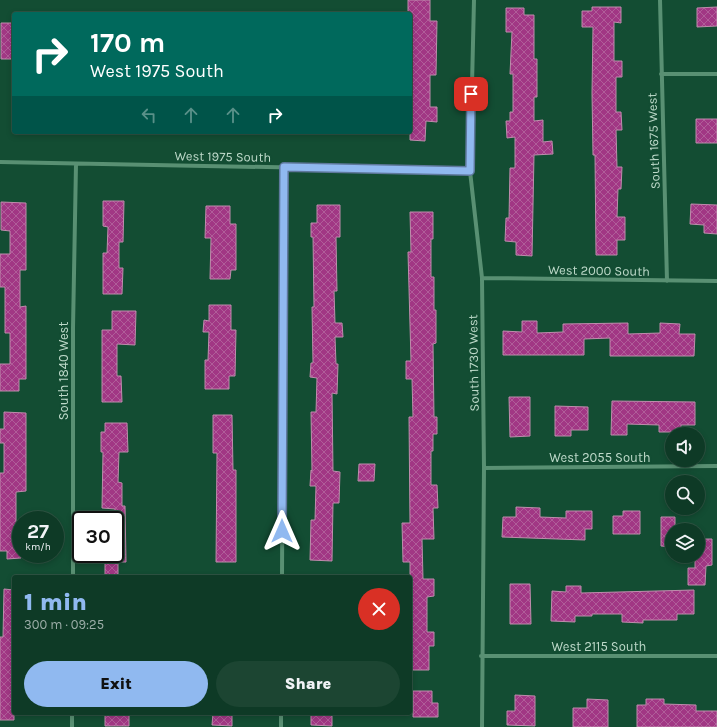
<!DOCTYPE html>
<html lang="en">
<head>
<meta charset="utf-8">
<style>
	:root { --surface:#0e3a26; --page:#1c4532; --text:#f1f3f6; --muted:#9bada7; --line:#2e5443; --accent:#90b9f0 }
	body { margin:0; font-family:Karla,sans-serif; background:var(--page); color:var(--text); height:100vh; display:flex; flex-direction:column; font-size:15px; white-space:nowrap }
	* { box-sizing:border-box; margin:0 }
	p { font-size:13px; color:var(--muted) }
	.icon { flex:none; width:22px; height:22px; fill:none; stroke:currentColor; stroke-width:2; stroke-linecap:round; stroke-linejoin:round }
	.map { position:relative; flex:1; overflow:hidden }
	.panel { position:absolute; left:12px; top:575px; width:400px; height:140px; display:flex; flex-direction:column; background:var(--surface); border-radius:4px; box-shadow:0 2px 6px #0003,0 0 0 1px var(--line) }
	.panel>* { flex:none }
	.banner { position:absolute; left:12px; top:12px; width:400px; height:122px; border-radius:4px; box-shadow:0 2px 6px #0003,0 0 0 1px var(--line); background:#00695c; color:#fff; overflow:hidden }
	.buttons { position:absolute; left:665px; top:427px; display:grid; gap:8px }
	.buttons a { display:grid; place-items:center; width:40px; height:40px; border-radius:50%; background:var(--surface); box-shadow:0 2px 6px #0003,0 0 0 1px var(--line); font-size:20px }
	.speed { position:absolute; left:12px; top:511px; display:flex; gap:8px; font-size:20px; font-weight:700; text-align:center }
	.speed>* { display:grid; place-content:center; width:52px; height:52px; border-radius:50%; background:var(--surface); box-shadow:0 2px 6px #0003,0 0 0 1px var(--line); line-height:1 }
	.speed small { font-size:10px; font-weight:400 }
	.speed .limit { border:2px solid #111; border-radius:6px; background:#fff; color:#111 }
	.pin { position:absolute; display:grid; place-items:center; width:34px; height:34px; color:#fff; margin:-17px; border-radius:8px; box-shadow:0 2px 6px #0006 }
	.me { position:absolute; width:44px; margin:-22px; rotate:0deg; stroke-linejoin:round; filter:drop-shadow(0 0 3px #0008) }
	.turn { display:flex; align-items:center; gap:14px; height:84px; padding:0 12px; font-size:18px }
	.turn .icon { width:52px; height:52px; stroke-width:2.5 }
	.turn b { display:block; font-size:28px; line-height:34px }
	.lanes { display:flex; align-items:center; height:38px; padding:0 12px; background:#0003; justify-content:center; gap:20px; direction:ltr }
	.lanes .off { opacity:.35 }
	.round { display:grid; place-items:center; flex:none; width:42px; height:42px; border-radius:21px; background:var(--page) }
	.summary { display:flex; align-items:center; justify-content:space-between; height:68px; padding:0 12px }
	h1 { font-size:24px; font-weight:800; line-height:30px; color:var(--accent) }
	.primary-button { display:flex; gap:8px; margin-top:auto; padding:8px 12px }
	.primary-button a { flex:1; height:46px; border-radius:24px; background:var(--accent); color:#111; font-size:16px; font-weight:800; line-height:46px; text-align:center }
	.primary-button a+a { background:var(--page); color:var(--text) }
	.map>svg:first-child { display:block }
</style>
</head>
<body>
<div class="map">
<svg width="717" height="727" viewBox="0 0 717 727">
	<defs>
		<pattern id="building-cross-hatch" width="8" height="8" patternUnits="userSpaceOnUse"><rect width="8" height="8" fill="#a13784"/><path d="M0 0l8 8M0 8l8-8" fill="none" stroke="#b05d99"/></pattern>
	</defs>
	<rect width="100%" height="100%" fill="#134d33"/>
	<path fill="url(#building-cross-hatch)" stroke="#bf8dad" d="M408,0h22v21h7l-1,54h-6v32h7v15l-11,-1 -1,20 -15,-1v-126h-2z
		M592,7h29v16l-7,-1v39h8v16h-6v35h5l1,18h-6l1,37h5l-1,22h-3l-1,28h8v23h-8v15h-21l-1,-100h-2l-1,-62 1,-66h-11v-16h10z
		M717,7v19l-20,1v-19z
		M506,8h18v7h10v44h3v38h-3v24l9,-1v22l9,-1 1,13 -19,1 -2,101 -16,-1v-13l-11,-1 1,-23h3l1,-50h5v-31l-8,1 -1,-17h4v-9h3v-38h-3l2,-42h-6z
		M1,23h13v36h-13z
		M696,119h21v24h-21z
		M103,201h21l-1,41h-4v26h4l-1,26h-19v-41h4l1,-26 -5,-1z
		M1,202l25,1v67h-6v37l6,-1v73h-7v12h-19v-27h10v-31h-5v-46h-5v-33h10v-23l-9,-1z
		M691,204l26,1v29l-13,-1v-8l-14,-1z
		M317,205h23v32h-4l1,54h-3l1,32h7l1,14h-8l1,27h2l-1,30 -5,-1 1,78 7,1 -1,31h-6l-1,58 -22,-1 1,-40h4l1,-34h-6l1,-16 1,1 -1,-59h5l1,-34 -7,-1 1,-14h2l-1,-56h2l-1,-70h-2v-14h6z
		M206,206h24v18h6v46h-5l-1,9h-20l1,-41h-6z
		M410,212h23v27h-2v38h3v33h2v33l-3,1 1,73h3v17h-4v17h-2v34h6l1,23h-5l1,31h-12l1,40h11v17l-7,1v35h7v14h-5v24h-19v-108h-7l-1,-39h8l-1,-106h4l-1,-38h-6v-18h5l-3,-109h3z
		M209,305h22v25h5l-1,46h-6v13h-24v-29h3l1,-28h-6l1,-12 5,1z
		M112,311h24l-1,34 -18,-1v32h4l1,26h-20v-72h10z
		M522,321h15v12l26,-1v-8l65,-1v11l32,-1v-10l20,1 -1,10h16l-1,22h-84v-18l-26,1v16h-81v-24l19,1z
		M509,397h21v39l-20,1z
		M612,401l83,1v23h-14v7h-22v-7l-32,-1v11h-16z
		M555,406l33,1v23h-17v6h-16z
		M4,412l22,1v78l-10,1v30h5v36l-14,1v-8h-7v-78h4v-30h-4v-14h4z
		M213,415h19l1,55h3v92h-20l1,-109h-4z
		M105,423h22l1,29h-9l-1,30 4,1v23h3l1,56h-8v15h-13v-23h10v-45l-13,-1 1,-56h-2v-20h4z
		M359,464h16l-1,17h-16z
		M516,507l24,1v9l26,1v-7h26v18h-7v11l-83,-3 1,-20h13z
		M623,511h17v23h-27v-18h10z
		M661,517h14v13h-3v17l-11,-1z
		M698,539h14v26l-6,1 -1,19h-17v-17h7v-12h3z
		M510,584h20l1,40h-21z
		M566,586h15v7l113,-3v24h-17v6h-34v3l-21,-1v-8h-30v2h-17v6l-24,-1 1,-30 14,1z
		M4,589l10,1v130h-14v-83h3z
		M413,691h19v12h6v14h-25z
		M515,695l20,1v30l-28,-1v-14h8z
		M587,699l21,1v27h-35v-19h14z
		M646,699h18v5l32,1v6h21v16h-80v-22h9z
		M105,713h24v13h-24z
		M213,713h19v13l-20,-1z
		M311,713h21v13l-21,-1z"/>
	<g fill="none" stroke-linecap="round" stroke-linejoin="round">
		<path stroke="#599073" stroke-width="4" d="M474,0l-4,171 12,107 2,190 -2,259
			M660,0l7,281
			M661,74h56
			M0,162l470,9
			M482,278l235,3
			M484,468l233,-2
			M73,577v-249l3,-164
			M282,577l2,-410
			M481,656h236
			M72,727v-14
			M281,727v-14"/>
	</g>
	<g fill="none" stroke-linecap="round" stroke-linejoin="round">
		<defs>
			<path id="route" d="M282,531l2,-364 186,4 1,-77"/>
		</defs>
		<use href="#route" stroke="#5e789c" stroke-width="10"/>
		<use href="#route" stroke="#90b9f0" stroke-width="7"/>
	</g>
	<g text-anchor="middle" stroke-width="4" stroke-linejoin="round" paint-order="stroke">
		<g font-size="13" fill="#bdd9c9" stroke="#134d33">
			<text transform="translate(653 141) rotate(-92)" y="5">South 1675 West</text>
			<text transform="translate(223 156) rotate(1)" y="5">West 1975 South</text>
			<text transform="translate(599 270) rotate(1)" y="5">West 2000 South</text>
			<text transform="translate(473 363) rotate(-91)" y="5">South 1730 West</text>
			<text transform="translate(63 371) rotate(-90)" y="5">South 1840 West</text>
			<text x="600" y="462">West 2055 South</text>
			<text x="599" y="651">West 2115 South</text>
		</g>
	</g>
</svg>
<div class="buttons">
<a><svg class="icon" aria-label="sound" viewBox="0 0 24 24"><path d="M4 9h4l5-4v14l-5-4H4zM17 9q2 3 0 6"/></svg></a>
<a><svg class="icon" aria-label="search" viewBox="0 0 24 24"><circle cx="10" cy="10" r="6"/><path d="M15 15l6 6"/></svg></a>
<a><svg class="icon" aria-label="layers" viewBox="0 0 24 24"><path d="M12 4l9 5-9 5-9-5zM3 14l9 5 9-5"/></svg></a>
</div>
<div class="speed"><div>27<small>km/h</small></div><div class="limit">30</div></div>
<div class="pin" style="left:471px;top:94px;background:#d93025"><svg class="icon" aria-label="arrive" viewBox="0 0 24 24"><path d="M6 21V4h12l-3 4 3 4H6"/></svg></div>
<svg class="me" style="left:282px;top:531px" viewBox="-20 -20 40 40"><path d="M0-17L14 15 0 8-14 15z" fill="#90b9f0" stroke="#fff" stroke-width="4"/></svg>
<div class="banner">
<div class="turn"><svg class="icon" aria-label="right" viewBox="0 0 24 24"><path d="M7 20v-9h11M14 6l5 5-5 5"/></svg><div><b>170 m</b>West 1975 South</div></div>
<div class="lanes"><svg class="icon off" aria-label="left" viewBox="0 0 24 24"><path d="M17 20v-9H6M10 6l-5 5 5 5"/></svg><svg class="icon off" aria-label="ahead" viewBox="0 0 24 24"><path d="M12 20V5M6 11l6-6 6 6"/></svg><svg class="icon off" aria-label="ahead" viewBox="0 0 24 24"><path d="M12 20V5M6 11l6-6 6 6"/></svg><svg class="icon" aria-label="right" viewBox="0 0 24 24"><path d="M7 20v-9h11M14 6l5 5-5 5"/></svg></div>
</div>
<section class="panel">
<div class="summary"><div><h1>1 min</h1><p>300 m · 09:25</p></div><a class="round" style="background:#d93025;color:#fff"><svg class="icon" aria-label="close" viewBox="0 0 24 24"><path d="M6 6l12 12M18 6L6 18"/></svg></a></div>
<div class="primary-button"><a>Exit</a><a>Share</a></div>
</section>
</div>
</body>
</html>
